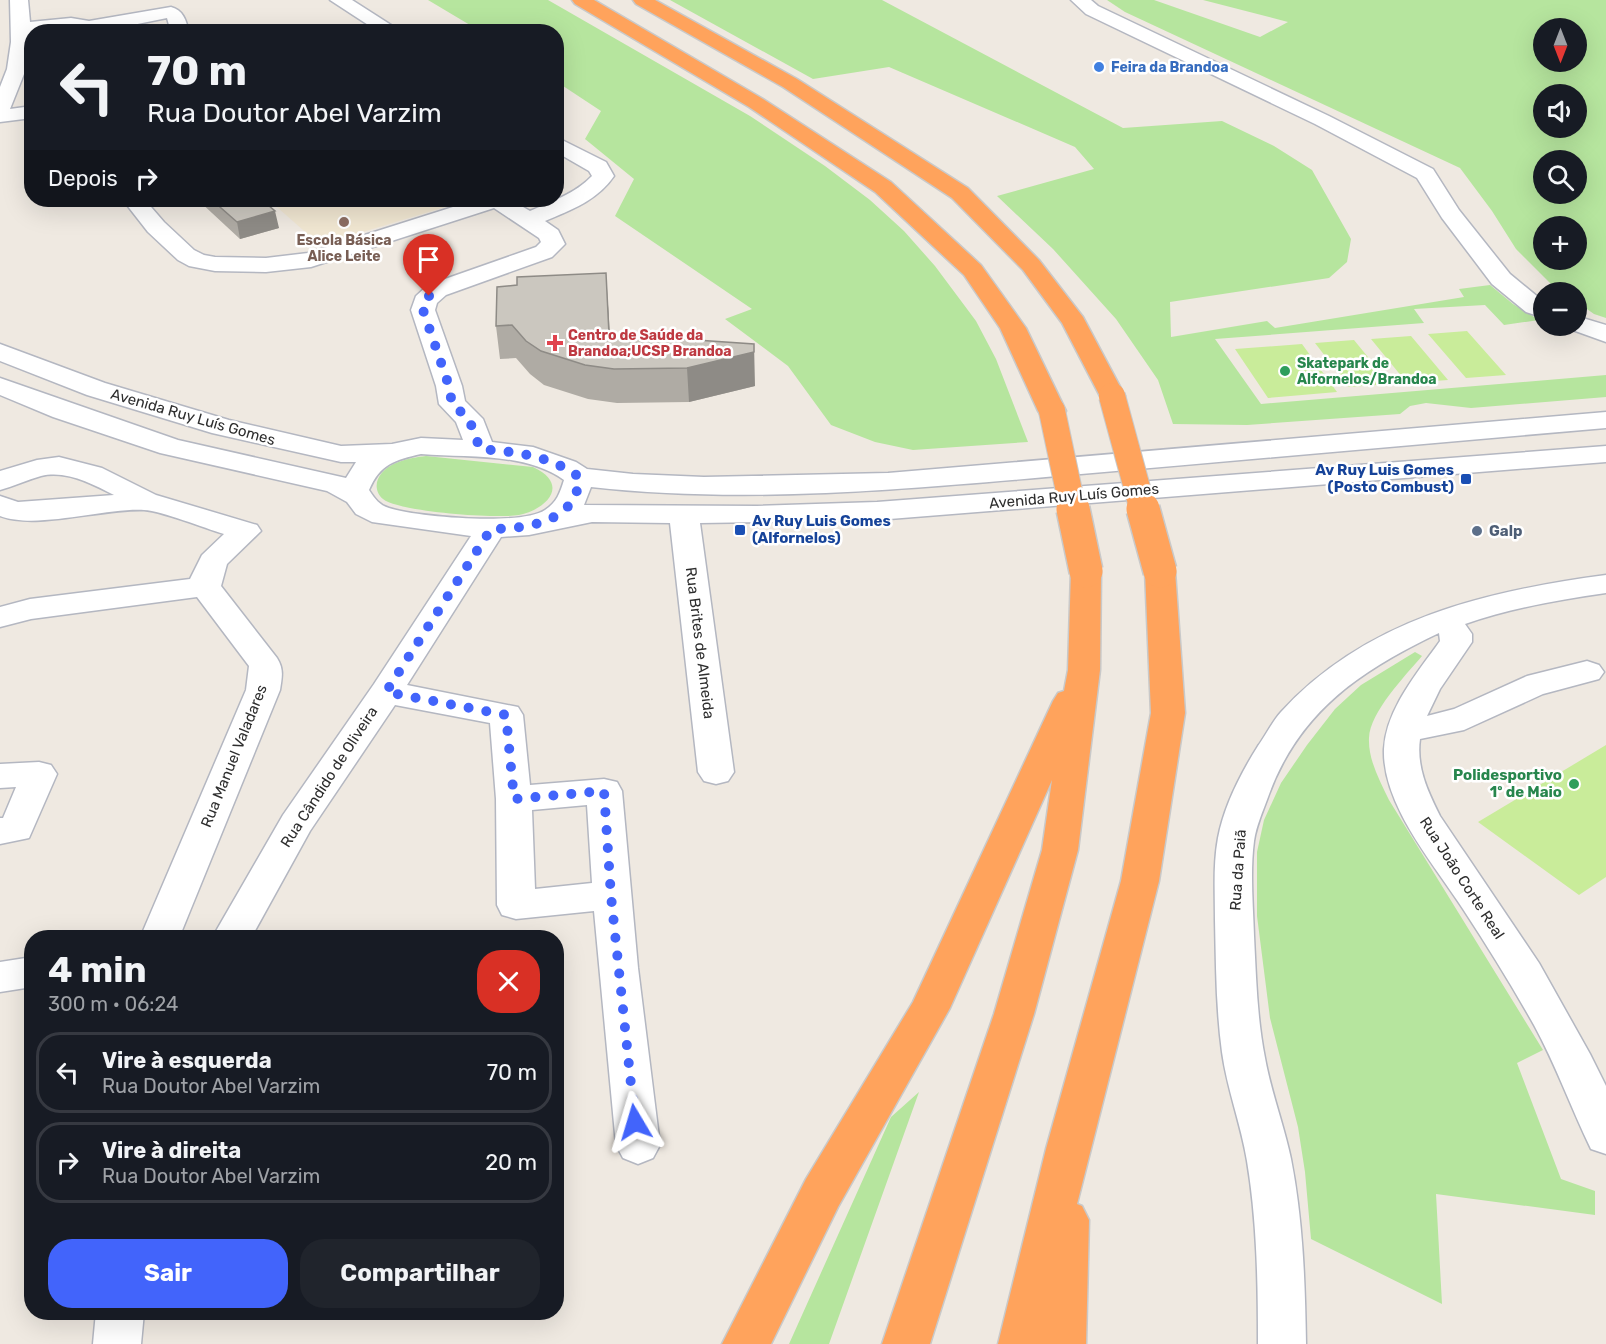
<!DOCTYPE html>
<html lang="pt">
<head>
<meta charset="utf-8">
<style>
	:root { --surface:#171b24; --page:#20242c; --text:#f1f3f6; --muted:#9ea1a6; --line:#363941; --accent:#4264fb }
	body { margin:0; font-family:Rubik,sans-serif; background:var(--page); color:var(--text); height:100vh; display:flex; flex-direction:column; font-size:22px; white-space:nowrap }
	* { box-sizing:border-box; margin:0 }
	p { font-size:20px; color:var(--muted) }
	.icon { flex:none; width:33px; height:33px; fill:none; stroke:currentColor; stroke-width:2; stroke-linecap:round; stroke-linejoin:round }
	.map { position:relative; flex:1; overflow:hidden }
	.sheet { position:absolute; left:24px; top:930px; width:540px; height:390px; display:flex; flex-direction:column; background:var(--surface); border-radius:24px; box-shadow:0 6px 24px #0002 }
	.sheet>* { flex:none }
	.banner { position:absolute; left:24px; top:24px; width:540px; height:183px; border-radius:24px; box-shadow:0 6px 24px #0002; background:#171b24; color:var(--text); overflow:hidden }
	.needle { width:39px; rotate:180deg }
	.controls { position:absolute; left:1533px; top:18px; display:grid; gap:12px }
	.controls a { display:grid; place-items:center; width:54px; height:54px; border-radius:50%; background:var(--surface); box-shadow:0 6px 24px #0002; font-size:30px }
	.pin { position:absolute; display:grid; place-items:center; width:51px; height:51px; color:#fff; margin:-62px -26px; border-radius:50% 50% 50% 0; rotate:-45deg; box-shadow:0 0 6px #0007 }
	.pin .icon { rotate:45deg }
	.me { position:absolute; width:66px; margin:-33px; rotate:353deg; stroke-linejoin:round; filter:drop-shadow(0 0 4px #0008) }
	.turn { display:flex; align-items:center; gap:21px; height:126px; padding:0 24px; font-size:27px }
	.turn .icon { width:78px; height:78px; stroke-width:2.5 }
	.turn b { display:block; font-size:42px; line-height:51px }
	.then { display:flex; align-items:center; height:57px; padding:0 24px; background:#0003; gap:12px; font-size:22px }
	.round { display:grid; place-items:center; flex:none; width:63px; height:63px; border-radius:24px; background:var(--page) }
	.overview { display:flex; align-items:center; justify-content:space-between; height:102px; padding:0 24px }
	h1 { font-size:36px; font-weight:700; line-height:45px }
	.button { display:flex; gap:12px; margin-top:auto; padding:12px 24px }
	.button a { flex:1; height:69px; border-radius:24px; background:var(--accent); color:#fff; font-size:24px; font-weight:700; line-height:69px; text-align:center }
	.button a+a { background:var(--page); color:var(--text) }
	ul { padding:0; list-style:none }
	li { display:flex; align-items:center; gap:18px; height:81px; margin:0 12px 9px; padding:0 12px; border:3px solid var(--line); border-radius:24px }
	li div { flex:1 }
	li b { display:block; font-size:22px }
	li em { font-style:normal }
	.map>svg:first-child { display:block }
</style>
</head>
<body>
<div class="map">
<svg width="1606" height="1344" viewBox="0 0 1606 1344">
	<rect width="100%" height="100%" fill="#efe9e1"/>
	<path fill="#f0e6d1" d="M269,200h199l-148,45z"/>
	<path fill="#b6e59e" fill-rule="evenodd" d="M428,0h120l202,116 75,50 45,34 34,31 31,35 41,55 20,38 32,83 -115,8 -38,-8 -44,-17 -43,-59 -63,-47 27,-10 -137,-93 19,-37 -49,-40 16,-28 -44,-29 -1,-50 -76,-1z
		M670,0h212l241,128 99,-7 52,25 38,24 39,69 -4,23 -18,16 -159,24 1,35 96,-16 8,7 189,-31 -5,-8 31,-4 23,19 26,16 -35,5 -19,-20 -71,4 10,14 -209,16 46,65 345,-29v22l-135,11 -45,-5 -16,3 -10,8 -153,11 -74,-1 -15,-44 -42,-61 -63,-70 -56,-53 97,-27 -19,-22 -186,-80 -76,12z
		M1107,0h47l106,37 28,-15 -85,-22h403v318l-12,-4 -17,-12 -1,-10h-13l-11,-7 -36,-36 -24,-38 -32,-43 -335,-156zM1576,28v34h-32v-34zM1576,94v34h-32v-34zM1576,160v34h-32v-34zM1576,226v34h-32v-34z
		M426,456l107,11c37,17 15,42 -14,48 -21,4 -120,-3 -136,-16 -6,-5 -8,-13 -5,-20 8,-17 31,-21 48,-23z
		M1415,652l7,4c-17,20 -52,56 -53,82 -1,22 11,43 20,62l154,250 -26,13 44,116 34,12v24l-159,-21 6,110 -131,-65 -6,-67 -7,-45 -28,-109 -13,-102v-64l7,-32 17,-37 26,-38 28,-36 26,-24z
		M919,1092l-90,252h-40l102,-227z"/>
	<path fill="#c9ec9a" d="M1467,331l39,44 -40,3 -38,-44z
		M1411,336l37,44 -41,3 -36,-44z
		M1354,340l36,44 -41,3 -34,-44z
		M1302,344l35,48 -69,6 -33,-49z
		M1606,745v132l-27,18 -101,-73z"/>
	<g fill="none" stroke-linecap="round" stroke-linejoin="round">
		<defs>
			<path id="minor" d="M10,0h18l2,22 41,-4 18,3 82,-14c12,3 15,13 18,25h-18l-4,-14 -69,14 -27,-2 -39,2 -6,37 -16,40 22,-3v12l-32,4v-35l7,-18 4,-27z
				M330,0h22l50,32h-23z
				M1071,0h20l7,6 231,110 104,53 26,41 51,64 34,28v16l-18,-6 -34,-28 -50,-66 -25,-40 -102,-54 -229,-110z
				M556,137l50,25 8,14c-16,24 -43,34 -69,45l13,9 7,14 -13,13 -106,38 -9,8 -2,7 27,76 3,15 18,18 9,23 41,5 43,15 11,7 46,5 71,3 184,-4 718,-61v16c-175,15 -350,31 -525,46 -163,14 -328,31 -490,13l-7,18 173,1 120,-4 729,-56v16l-729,58 -177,3 34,249 -6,9 -12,3 -12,-3 -6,-9 -28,-249 -78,-1 -63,13 -28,2 -94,148 111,22 5,8 7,70 74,-6 13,3 5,9 16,177 22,177 -7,13 -15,6 -15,-6 -7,-13 -22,-234 -78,8 -14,-4 -5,-10 -1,-106 -6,-76 -95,-18 -85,126 -59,107h-39l71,-123 91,-131 97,-148 -99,-14 -16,-8 -9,-12 -20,-11 -167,-38 -107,-36 -53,-22v-17l178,62 168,38 10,-16h-15l-129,-29 -125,-38 -87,-34v-17l105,39 124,37 112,26 51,-2 29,-6 42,2 -7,-18 -17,-18 -3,-18 -25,-76 5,-14 12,-11 108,-38 5,-5 -2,-4 -45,-30 -183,59 -45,5 -51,-1 -26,-5 -11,-6 -30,-28 -25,-32h22l19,22 30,28 10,5 11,2 51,1 42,-5 167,-53h36l19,11c21,-9 46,-18 62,-35l-3,-5 -33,-19zM421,454c46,4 104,-2 143,26 -4,13 -7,22 -19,30 -24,16 -128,7 -156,-2 -10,-3 -14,-9 -20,-18 11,-26 26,-30 52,-36zM587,805l5,78 -57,6 -3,-79z
				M1576,316l30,9v17l-39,-14 -2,-2h11z
				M59,457l43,11 54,27 101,30 4,6 -34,33 -6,22 56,72c7,11 5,19 3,32l-101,248h-39l106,-248 3,-24 -52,-69 -166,22 -31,8v-20l30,-8 160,-20 12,-24 22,-21c-20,-6 -62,-23 -80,-24 -41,-2 -107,20 -144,6v-20l18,6 96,-7c-22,-11 -47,-25 -73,-19 -14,4 -27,10 -41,14v-19l37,-11z
				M1606,575v18c-48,7 -95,15 -141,31l7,10v8l-32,47 -13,27 27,-7 73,-33 60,-15 12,4 5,7 -5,7 -56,15 -79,36 -44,9c-4,28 8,53 20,77l99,147 51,91 16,32v68l-15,-5c-20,-41 -35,-84 -57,-124 -22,-39 -46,-78 -71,-116 -29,-45 -81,-104 -79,-160 2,-40 34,-77 56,-108l-1,-8c-78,37 -141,79 -171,164 -5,14 -12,29 -14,44 -4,31 -1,63 0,95 2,40 3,82 11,122 6,34 19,67 26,101 12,61 14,123 15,185h-48c0,-61 -1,-123 -11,-183 -6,-37 -20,-72 -25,-109 -6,-44 -6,-88 -7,-132 0,-27 -2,-55 3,-82 6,-32 23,-65 40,-92 8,-11 14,-24 23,-34 85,-93 205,-121 325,-137z
				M39,762l12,3 6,9 -28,64 -29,6v-26h3l13,-31 -16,1v-24z
				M32,957v30l-32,5v-30z
				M96,1312h48l-3,32h-48z"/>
			<path id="highway" d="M572,0h22l169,99 128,83 90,83 45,63 40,83 -4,6 -10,2 -10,-2 -4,-6 -38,-83 -36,-53 -89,-83 -126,-85 -174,-103z
				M633,0h22l142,79 171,109 71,72 44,57 42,79 -4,6 -9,2 -9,-2 -41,-79 -39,-53 -71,-72 -169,-111 -147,-83z
				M1086,562l11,2 4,7 -1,99 -22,180 -44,164 -104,330h-48l112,-330 48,-164 10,-70 -102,228 -112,199 -67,137h-49l84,-165 107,-177 140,-301 5,-8 6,-2 4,-21 3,-99 4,-7z
				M1160,562l11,2 4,7 10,142 -26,168 -82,323 5,2 7,14 -3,124h-88l48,-195 75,-268 30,-168 -6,-142 4,-7z"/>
		</defs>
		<use href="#minor" stroke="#b4b7c1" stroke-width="3"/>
		<use href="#highway" stroke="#c9c9c9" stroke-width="3"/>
		<use href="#minor" fill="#fff" fill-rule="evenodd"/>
		<use href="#highway" fill="#ffa35c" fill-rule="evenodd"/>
		<defs>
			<path id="highway-bridge-far1" d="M1112,396l31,114
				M1052,411l21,99"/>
			<path id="highway-bridge" d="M1073,509l13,62
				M1143,509l17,62"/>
		</defs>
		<use href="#highway-bridge-far1" stroke="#c9c9c9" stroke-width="28" stroke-linecap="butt"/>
		<use href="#highway-bridge" stroke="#c9c9c9" stroke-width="36" stroke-linecap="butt"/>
		<use href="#highway-bridge-far1" stroke="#ffa35c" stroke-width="26"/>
		<use href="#highway-bridge" stroke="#ffa35c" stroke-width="33"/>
	</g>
	<path fill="#afaba4" d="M198,200h64l17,28 -39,11z
		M608,305l2,29 145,52 -66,16 -72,1 -29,-4 -44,-14 -14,-11 -14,-16 -16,1 -4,-33z"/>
	<path fill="#8e8b86" d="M275,211l4,17 -39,11 -3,-17z
		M606,273l2,32 3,62 -2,-33z
		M754,344l1,42 -66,16 -2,-34z"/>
	<path fill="#cbc7bf" stroke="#8e8b86" stroke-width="1.5" d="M212,200h50l13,11 -38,11z
		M606,273l3,61 145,10v8l-67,16 -73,1 -29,-4 -44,-14 -15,-10 -14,-16 -16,1 1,-39 20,-2v-8z"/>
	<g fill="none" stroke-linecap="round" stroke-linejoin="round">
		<path stroke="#4264fb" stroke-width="10" stroke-dasharray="0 18" d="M429,296l-5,5 -1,9 26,76 3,18 17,15 11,30c35,3 69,6 99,28 -1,45 -52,52 -88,52l-105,163 120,23 8,84 90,-8 7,105 24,226"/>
	</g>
	<circle fill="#3f7fe0" stroke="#fff" stroke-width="2" cx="1099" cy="67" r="6"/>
	<circle fill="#8d6e63" stroke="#fff" stroke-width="2" cx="344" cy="222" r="6"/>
	<path fill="#e0444e" stroke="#fff" stroke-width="2" d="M552 334h6v6h6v6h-6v6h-6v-6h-6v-6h6z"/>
	<g fill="#2e9e5b" stroke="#fff" stroke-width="2">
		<circle cx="1285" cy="371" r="6"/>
		<circle cx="1574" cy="784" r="6"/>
	</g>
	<g fill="#1a4fb4" stroke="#fff" stroke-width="2">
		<rect x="1460" y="473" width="12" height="12" rx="3"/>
		<rect x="734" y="524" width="12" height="12" rx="3"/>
	</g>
	<circle fill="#5c6f8a" stroke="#fff" stroke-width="2" cx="1477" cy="531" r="6"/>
	<g text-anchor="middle" stroke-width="5" stroke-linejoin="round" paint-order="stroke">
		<g font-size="14" font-weight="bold" fill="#366cbe" stroke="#fff" text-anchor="start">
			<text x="1111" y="72">Feira da Brandoa</text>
		</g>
		<g font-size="14" font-weight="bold" fill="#785e54" stroke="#fff">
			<text x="344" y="245">Escola Básica<tspan x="344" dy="16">Alice Leite</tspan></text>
		</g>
		<g font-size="14" font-weight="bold" fill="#be3a42" stroke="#fff" text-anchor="start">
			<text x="568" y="340">Centro de Saúde da<tspan x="568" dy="16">Brandoa;UCSP Brandoa</tspan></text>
		</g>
		<g font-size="14" font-weight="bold" fill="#27864d" stroke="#fff" text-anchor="start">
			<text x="1297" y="368">Skatepark de<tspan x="1297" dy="16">Alfornelos/Brandoa</tspan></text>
		</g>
		<g font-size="15" fill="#2e2e2e" stroke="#fff">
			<text transform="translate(193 417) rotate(16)" y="5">Avenida Ruy Luís Gomes</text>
			<text transform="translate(1074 496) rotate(-5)" y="5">Avenida Ruy Luís Gomes</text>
			<text transform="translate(700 643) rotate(83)" y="5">Rua Brites de Almeida</text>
			<text transform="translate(234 756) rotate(-68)" y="5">Rua Manuel Valadares</text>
			<text transform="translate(329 777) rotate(-57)" y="5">Rua Cândido de Oliveira</text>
			<text transform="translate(1238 870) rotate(-86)" y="5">Rua da Paiã</text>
			<text transform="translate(1462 878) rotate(57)" y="5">Rua João Corte Real</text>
		</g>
		<g font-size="15" font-weight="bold" fill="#164399" stroke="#fff" text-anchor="end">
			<text x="1454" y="475">Av Ruy Luis Gomes<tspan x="1454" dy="17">(Posto Combust)</tspan></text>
			<text x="752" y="526" text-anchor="start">Av Ruy Luis Gomes<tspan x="752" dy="17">(Alfornelos)</tspan></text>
		</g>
		<g font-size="15" font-weight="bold" fill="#4e5e75" stroke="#fff" text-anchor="start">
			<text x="1489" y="536">Galp</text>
		</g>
		<g font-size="15" font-weight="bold" fill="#27864d" stroke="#fff" text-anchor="end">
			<text x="1562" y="780">Polidesportivo<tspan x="1562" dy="17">1º de Maio</tspan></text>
		</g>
	</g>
</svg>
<div class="controls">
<a><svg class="needle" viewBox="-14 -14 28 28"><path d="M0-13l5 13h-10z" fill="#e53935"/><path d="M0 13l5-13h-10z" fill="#9ea1a6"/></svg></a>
<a><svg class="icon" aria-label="sound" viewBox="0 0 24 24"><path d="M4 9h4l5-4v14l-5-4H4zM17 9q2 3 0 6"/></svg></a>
<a><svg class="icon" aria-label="search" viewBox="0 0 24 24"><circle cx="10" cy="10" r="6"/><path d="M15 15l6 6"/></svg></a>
<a>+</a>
<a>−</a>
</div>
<div class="pin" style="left:429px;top:296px;background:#d93025"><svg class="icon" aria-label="arrive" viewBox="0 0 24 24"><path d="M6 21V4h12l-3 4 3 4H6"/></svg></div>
<svg class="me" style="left:635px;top:1122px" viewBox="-20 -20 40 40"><path d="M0-17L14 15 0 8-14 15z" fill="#4264fb" stroke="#fff" stroke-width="4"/></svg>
<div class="banner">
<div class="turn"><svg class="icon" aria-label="left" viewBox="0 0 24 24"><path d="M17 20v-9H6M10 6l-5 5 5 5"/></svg><div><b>70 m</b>Rua Doutor Abel Varzim</div></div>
<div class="then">Depois<svg class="icon" aria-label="right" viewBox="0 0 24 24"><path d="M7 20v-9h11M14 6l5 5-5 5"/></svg></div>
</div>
<section class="sheet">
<div class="overview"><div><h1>4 min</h1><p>300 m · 06:24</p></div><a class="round" style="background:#d93025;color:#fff"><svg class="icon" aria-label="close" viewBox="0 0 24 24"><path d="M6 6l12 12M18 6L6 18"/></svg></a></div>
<ul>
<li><svg class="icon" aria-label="left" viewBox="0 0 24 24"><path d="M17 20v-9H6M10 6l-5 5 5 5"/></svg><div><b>Vire à esquerda</b><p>Rua Doutor Abel Varzim</p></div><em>70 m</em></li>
<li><svg class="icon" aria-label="right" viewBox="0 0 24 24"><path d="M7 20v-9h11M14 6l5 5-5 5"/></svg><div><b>Vire à direita</b><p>Rua Doutor Abel Varzim</p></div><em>20 m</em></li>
</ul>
<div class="button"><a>Sair</a><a>Compartilhar</a></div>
</section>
</div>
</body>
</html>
